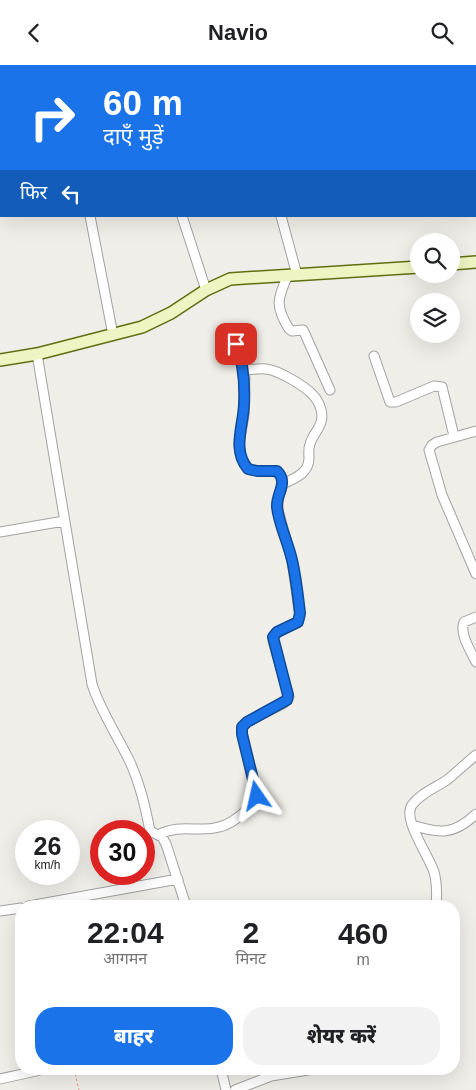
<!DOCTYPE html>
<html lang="hi">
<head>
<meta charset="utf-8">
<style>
	:root { --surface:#fff; --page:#f2f2f2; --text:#202124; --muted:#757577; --accent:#1a73e8 }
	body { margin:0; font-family:Helvetica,"Noto Sans Devanagari",sans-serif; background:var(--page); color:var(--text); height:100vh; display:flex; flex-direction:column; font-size:19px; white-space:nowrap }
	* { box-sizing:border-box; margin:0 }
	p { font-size:16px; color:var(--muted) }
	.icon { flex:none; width:28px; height:28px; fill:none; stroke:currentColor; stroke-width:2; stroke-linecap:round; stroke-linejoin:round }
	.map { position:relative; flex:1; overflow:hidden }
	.details { position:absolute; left:15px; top:835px; width:445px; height:175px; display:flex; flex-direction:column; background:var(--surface); border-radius:20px; box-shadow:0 5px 20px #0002 }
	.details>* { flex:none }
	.guide { position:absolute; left:0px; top:0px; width:476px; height:152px; box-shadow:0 5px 20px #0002; background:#1a73e8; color:#fff; overflow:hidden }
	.controls { position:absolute; left:410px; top:168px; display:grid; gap:10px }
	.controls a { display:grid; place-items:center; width:50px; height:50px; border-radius:50%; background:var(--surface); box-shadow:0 5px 20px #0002; font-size:25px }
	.speed { position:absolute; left:15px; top:755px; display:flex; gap:10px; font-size:25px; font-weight:700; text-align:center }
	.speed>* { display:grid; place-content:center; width:65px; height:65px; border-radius:50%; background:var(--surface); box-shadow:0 5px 20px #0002; line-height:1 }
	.speed small { font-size:12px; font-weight:400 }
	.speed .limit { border:8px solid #d22; background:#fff; color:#111 }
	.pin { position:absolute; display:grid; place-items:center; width:42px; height:42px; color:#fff; margin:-21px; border-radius:10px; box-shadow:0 2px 8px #0006 }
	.me { position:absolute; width:55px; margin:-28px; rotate:349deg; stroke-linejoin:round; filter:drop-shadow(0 0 4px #0008) }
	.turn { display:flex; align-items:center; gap:18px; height:105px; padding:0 20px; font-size:22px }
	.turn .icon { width:65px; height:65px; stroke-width:2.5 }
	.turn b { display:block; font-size:35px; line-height:42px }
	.then { display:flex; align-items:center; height:48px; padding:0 20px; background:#0003; gap:10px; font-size:19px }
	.eta { display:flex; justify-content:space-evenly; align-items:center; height:85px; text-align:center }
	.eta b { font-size:30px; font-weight:800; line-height:35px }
	.primary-button { display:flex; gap:10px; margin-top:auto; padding:10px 20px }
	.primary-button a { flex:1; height:58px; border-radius:20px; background:var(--accent); color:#fff; font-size:20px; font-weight:800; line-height:58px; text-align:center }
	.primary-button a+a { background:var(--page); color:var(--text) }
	header { display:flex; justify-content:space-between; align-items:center; height:65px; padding:0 20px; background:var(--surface); font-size:22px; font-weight:800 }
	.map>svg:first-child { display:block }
</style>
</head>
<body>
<header><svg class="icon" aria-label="back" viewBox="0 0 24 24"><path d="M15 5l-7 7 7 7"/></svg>Navio<svg class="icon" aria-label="search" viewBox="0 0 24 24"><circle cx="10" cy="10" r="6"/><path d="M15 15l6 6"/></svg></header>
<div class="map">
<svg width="476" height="1025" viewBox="0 0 476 1025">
	<rect width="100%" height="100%" fill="#f0eee8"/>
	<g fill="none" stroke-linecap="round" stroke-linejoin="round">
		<defs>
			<path id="street" d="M65,0v1
				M273,0v1
				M202,1l1,-1
				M475,27h1
				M0,66h1
				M90,151l23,119
				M182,151l24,74
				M281,151l16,59
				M288,210c-11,24 -13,31 1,54l3,2 11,-1 2,4 25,56
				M37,289l55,330c7,24 26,53 37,76 11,23 16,46 21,71l12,6 4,7 20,62
				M374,291l16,46h6l38,-16 8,1 12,49
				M243,305c8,0 16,-2 23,-1 12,1 39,17 47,26 5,5 9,14 9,21 0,12 -9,17 -12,28 -2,5 -1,10 -1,15 -1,15 -14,19 -26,25
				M476,366l-39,11 -5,3 -3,5 13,45 34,79
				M0,467l64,-11
				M476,552l-12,5c-5,12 7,29 12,40
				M412,760c28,9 42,10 64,-11
				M158,770c23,-12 39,-2 61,-8 10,-2 19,-9 27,-16 6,-5 11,-11 11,-19l-14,-53 -1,-11 5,-6 37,-19 5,-6 -16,-56 2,-7 23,-12 2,-5 -8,-56 -14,-51v-10l5,-16 -3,-10 -3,-2 -26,-2 -6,-5 -4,-8 -2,-13 5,-29 1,-38 -9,-33
				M29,841l149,-27
				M436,841c1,-11 1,-23 -2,-34 -5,-16 -32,-53 -22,-67 9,-12 23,-17 35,-25 10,-8 19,-17 29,-25
				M0,846l21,-3
				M221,1004l5,21
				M0,1014l45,-10
				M235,1025l36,-14 43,-7"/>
			<path id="secondary" d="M451,199l25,-2
				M0,295l37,-6 105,-27 29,-14 35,-23 24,-11 189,-12"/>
		</defs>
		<use href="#street" stroke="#a2a2a2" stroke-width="11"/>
		<use href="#secondary" stroke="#5e6f11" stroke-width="14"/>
		<path stroke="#ec907d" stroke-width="1" stroke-dasharray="2.5 2.5" stroke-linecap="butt" d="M74,1004l5,21"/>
		<use href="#street" stroke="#fff" stroke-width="9"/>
		<use href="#secondary" stroke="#eef4c2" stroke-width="11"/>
	</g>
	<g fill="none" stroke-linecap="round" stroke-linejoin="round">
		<defs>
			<path id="route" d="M236,279c8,20 9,40 8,61 -1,22 -12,45 4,64l9,2h20c12,12 -1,22 0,36 2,18 11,35 15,53 4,17 6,36 8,53l-2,9 -21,10 -4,5 15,58 -1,5 -40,22 -5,5v7l15,62"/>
		</defs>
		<use href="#route" stroke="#114b97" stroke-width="12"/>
		<use href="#route" stroke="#1a73e8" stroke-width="9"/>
	</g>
</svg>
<div class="controls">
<a><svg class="icon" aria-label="search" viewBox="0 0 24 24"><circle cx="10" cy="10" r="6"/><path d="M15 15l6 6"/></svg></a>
<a><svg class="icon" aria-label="layers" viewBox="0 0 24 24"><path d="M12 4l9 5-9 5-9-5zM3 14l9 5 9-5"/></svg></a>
</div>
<div class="speed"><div>26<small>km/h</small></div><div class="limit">30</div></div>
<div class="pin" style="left:236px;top:279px;background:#d93025"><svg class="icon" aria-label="arrive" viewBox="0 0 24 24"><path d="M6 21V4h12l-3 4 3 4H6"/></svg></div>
<svg class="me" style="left:257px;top:731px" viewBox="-20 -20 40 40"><path d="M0-17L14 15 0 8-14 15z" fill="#1a73e8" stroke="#fff" stroke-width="4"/></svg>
<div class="guide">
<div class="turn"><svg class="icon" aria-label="right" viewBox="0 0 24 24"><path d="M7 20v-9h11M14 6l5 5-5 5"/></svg><div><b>60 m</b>दाएँ मुड़ें</div></div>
<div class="then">फिर<svg class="icon" aria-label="left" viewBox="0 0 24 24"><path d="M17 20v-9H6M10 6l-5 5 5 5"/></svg></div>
</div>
<section class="details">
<div class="eta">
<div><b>22:04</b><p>आगमन</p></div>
<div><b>2</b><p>मिनट</p></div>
<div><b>460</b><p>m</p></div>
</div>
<div class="primary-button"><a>बाहर</a><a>शेयर करें</a></div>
</section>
</div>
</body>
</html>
